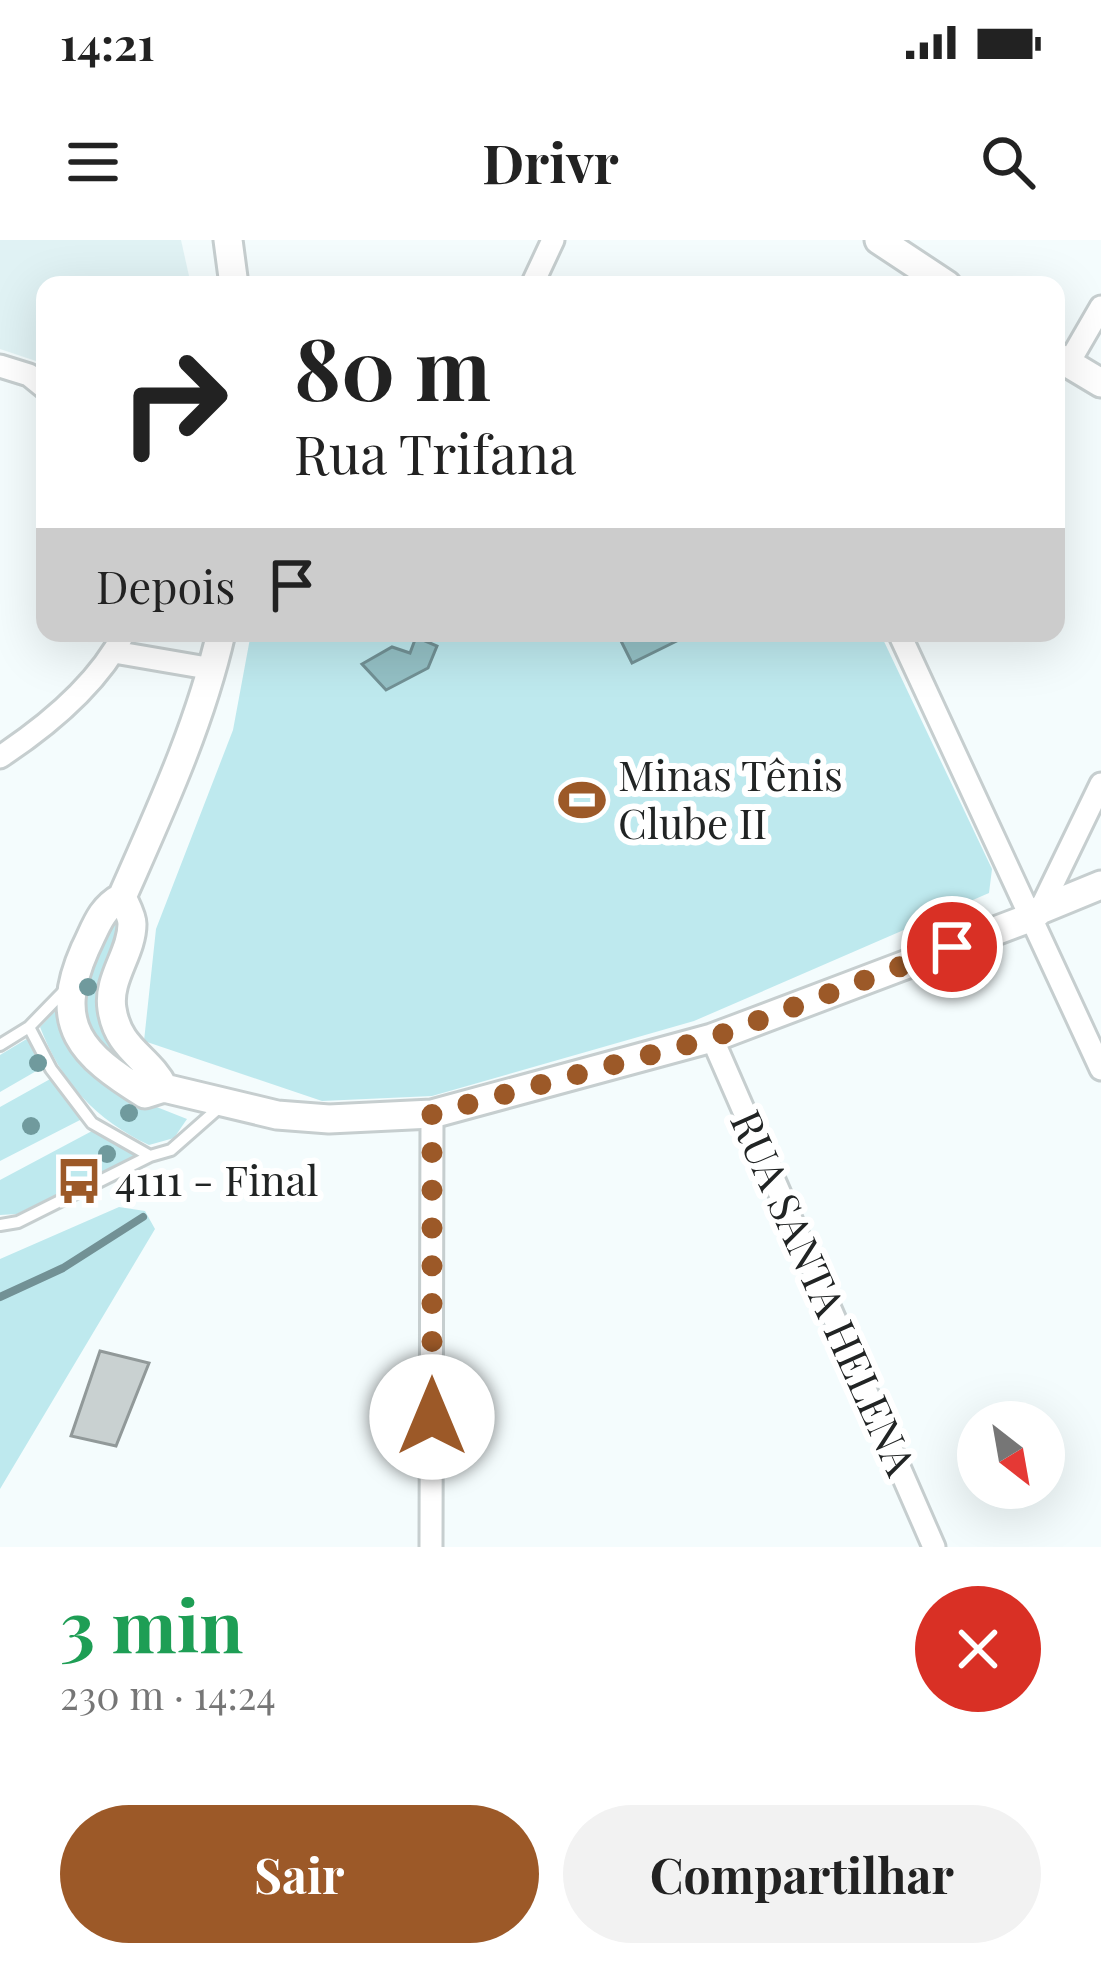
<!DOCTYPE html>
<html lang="pt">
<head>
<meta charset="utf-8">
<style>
	:root { --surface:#fff; --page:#f2f2f2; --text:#222; --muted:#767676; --accent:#9c5928 }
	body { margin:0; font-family:"Playfair Display",serif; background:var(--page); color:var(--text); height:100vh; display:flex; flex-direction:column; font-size:45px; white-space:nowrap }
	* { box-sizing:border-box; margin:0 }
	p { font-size:39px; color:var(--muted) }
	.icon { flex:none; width:66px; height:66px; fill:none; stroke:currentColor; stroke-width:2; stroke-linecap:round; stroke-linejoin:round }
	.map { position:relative; height:1307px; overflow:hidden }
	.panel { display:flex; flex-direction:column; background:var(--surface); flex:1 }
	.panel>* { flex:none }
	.banner { position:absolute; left:36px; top:36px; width:1029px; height:366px; border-radius:24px; box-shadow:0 12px 48px #0002; background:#fff; color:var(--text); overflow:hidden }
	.needle { width:78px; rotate:149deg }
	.fabs { position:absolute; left:957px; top:1161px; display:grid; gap:24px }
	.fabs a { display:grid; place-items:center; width:108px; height:108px; border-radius:50%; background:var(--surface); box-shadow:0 12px 48px #0002; font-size:60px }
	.pin { position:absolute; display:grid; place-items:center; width:102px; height:102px; color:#fff; margin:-51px; border:6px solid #fff; border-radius:50%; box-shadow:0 3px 12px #0007 }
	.me { position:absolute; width:132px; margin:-66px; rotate:0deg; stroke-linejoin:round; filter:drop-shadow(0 0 9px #0008) }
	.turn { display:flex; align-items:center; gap:42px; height:252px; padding:0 60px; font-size:54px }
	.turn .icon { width:156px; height:156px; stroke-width:2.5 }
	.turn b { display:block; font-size:84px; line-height:102px }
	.then { display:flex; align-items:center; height:114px; padding:0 60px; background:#0003; gap:24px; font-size:45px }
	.round { display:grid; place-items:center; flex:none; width:126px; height:126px; border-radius:63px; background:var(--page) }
	.summary { display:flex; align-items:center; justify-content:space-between; height:204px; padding:0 60px }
	h1 { font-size:72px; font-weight:700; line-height:90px; color:#1e9e55 }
	.cta { display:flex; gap:24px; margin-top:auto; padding:24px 60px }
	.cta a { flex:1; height:138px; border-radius:72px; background:var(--accent); color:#fff; font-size:48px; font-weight:700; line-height:138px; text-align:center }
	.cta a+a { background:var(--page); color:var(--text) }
	.status { display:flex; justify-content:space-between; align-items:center; height:84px; padding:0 60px; background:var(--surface); direction:ltr }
	.status svg { height:33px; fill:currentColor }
	header { display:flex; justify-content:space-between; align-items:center; height:156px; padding:0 60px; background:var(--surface); font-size:54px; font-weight:700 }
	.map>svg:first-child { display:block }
</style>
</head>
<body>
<div class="status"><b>14:21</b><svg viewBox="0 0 49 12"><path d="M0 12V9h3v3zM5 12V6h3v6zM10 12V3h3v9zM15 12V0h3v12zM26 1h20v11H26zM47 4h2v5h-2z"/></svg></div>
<header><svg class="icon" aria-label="menu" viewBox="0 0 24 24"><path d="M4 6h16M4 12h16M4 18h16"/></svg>Drivr<svg class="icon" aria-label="search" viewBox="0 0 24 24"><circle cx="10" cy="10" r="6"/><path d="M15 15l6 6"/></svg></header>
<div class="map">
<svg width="1101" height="1307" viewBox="0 0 1101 1307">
	<rect width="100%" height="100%" fill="#f4fcfd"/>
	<path fill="#e0f2f4" d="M0,0h181l10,45h-146v79l-45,-15z"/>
	<path fill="#bee9ee" d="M251,393h629l112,236 -3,24 -295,128 -262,75 -110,5 -178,-60 12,-112 77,-199z
		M119,667l6,16 -21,69 47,86 -48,-20 -26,-59z
		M61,765l83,97 43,17 -13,19 -25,7c-53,-25 -88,-63 -109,-118z
		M30,797l15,29 -45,26v-37z
		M52,838l30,41 -82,42v-54z
		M92,891l44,25 -119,58 -17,1v-35z
		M119,967l26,4 10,18 -155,260v-230z"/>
	<path fill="#94c0c5" stroke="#729195" stroke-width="3" d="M617,393h76l-61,30z
		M416,397l21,9 -9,22 -42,22 -24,-26 30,-17 18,6z"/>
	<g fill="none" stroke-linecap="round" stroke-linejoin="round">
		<path stroke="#729195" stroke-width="8" d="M0,1057l63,-29 80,-51"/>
	</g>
	<path fill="#c9d1d1" stroke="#919999" stroke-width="3" d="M100,1111l49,12 -33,83 -45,-10z"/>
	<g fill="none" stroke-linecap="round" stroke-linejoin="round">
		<defs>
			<path id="service" d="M29,787l22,42 41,54 58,33
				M0,805l29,-18 36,-37
				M0,985l18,-3 132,-66 21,-6 50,-44"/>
			<path id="minor" d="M532,45l21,-45
				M1057,123l11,1 33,-57
				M0,126l29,9 16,13
				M899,393l202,436
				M114,412l99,17
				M0,517c47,-31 98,-73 124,-124
				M1040,670l61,-126
				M712,798l222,509
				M431,1307l1,-433"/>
			<path id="tertiary" d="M228,0l6,45
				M879,0l68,45
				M1056,116l45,27
				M221,393c-21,92 -61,178 -99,264 -22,12 -26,30 -37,52 -34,77 -3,106 60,145l19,-6 113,27 52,4 103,-5 280,-76 320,-121 8,-7 61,-25
				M122,657c3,7 10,19 10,27 0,29 -25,55 -20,85 6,41 37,48 52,79"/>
		</defs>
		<use href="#service" stroke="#c6cecf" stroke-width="16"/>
		<use href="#minor" stroke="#c6cecf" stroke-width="27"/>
		<use href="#tertiary" stroke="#c6cecf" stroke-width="33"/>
		<use href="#service" stroke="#fff" stroke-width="10"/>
		<use href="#minor" stroke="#fff" stroke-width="21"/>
		<use href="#tertiary" stroke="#fff" stroke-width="27"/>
	</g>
	<g fill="#709a9d">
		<circle cx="88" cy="747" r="9"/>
		<circle cx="38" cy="823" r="9"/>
		<circle cx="129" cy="873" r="9"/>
		<circle cx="31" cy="886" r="9"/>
		<circle cx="107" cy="914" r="9"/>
	</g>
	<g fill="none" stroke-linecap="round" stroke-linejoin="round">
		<path stroke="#9c5928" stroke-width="21" stroke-dasharray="0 37.8" d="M432,1177v-303l280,-76 240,-91"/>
	</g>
	<defs>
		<symbol id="stadium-bare" viewBox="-9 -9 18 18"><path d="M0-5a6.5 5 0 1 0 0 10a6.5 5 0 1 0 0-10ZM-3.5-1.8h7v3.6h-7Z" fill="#9c5928" stroke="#fff" stroke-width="2.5" paint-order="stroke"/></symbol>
		<symbol id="bus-bare" viewBox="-9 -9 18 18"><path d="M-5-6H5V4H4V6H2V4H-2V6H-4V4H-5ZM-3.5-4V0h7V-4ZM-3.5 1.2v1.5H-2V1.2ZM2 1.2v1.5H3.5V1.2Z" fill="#9c5928" stroke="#fff" stroke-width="2.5" paint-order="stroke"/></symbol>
	</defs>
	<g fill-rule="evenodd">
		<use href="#stadium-bare" x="549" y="527" width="66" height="66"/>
		<use href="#bus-bare" x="46" y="908" width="66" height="66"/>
	</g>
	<g text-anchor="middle" stroke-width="12" stroke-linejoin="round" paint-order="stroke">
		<g font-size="42" fill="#212424" stroke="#fff" text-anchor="start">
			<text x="618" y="551">Minas Tênis<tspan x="618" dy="48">Clube II</tspan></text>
			<text x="115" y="956">4111 - Final</text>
		</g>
		<g font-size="42" fill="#212424" stroke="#fff">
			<text transform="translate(823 1053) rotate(66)" y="15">RUA SANTA HELENA</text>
		</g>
	</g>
</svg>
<div class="fabs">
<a><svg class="needle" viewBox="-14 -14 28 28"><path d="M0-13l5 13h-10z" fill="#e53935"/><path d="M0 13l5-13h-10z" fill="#767676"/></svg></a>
</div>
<div class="pin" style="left:952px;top:707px;background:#d93025"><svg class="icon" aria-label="arrive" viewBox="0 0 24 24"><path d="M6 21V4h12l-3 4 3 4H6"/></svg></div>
<svg class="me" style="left:432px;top:1177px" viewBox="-20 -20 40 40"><circle r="19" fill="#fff"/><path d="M0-13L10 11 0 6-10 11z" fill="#9c5928"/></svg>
<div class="banner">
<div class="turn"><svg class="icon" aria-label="right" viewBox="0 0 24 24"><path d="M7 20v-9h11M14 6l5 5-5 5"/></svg><div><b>80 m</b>Rua Trifana</div></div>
<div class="then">Depois<svg class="icon" aria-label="arrive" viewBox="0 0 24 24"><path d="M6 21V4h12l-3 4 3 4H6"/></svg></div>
</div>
</div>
<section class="panel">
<div class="summary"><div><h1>3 min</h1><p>230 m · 14:24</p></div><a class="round" style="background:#d93025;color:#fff"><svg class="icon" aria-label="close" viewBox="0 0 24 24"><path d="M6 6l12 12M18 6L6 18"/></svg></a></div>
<div class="cta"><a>Sair</a><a>Compartilhar</a></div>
</section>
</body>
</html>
